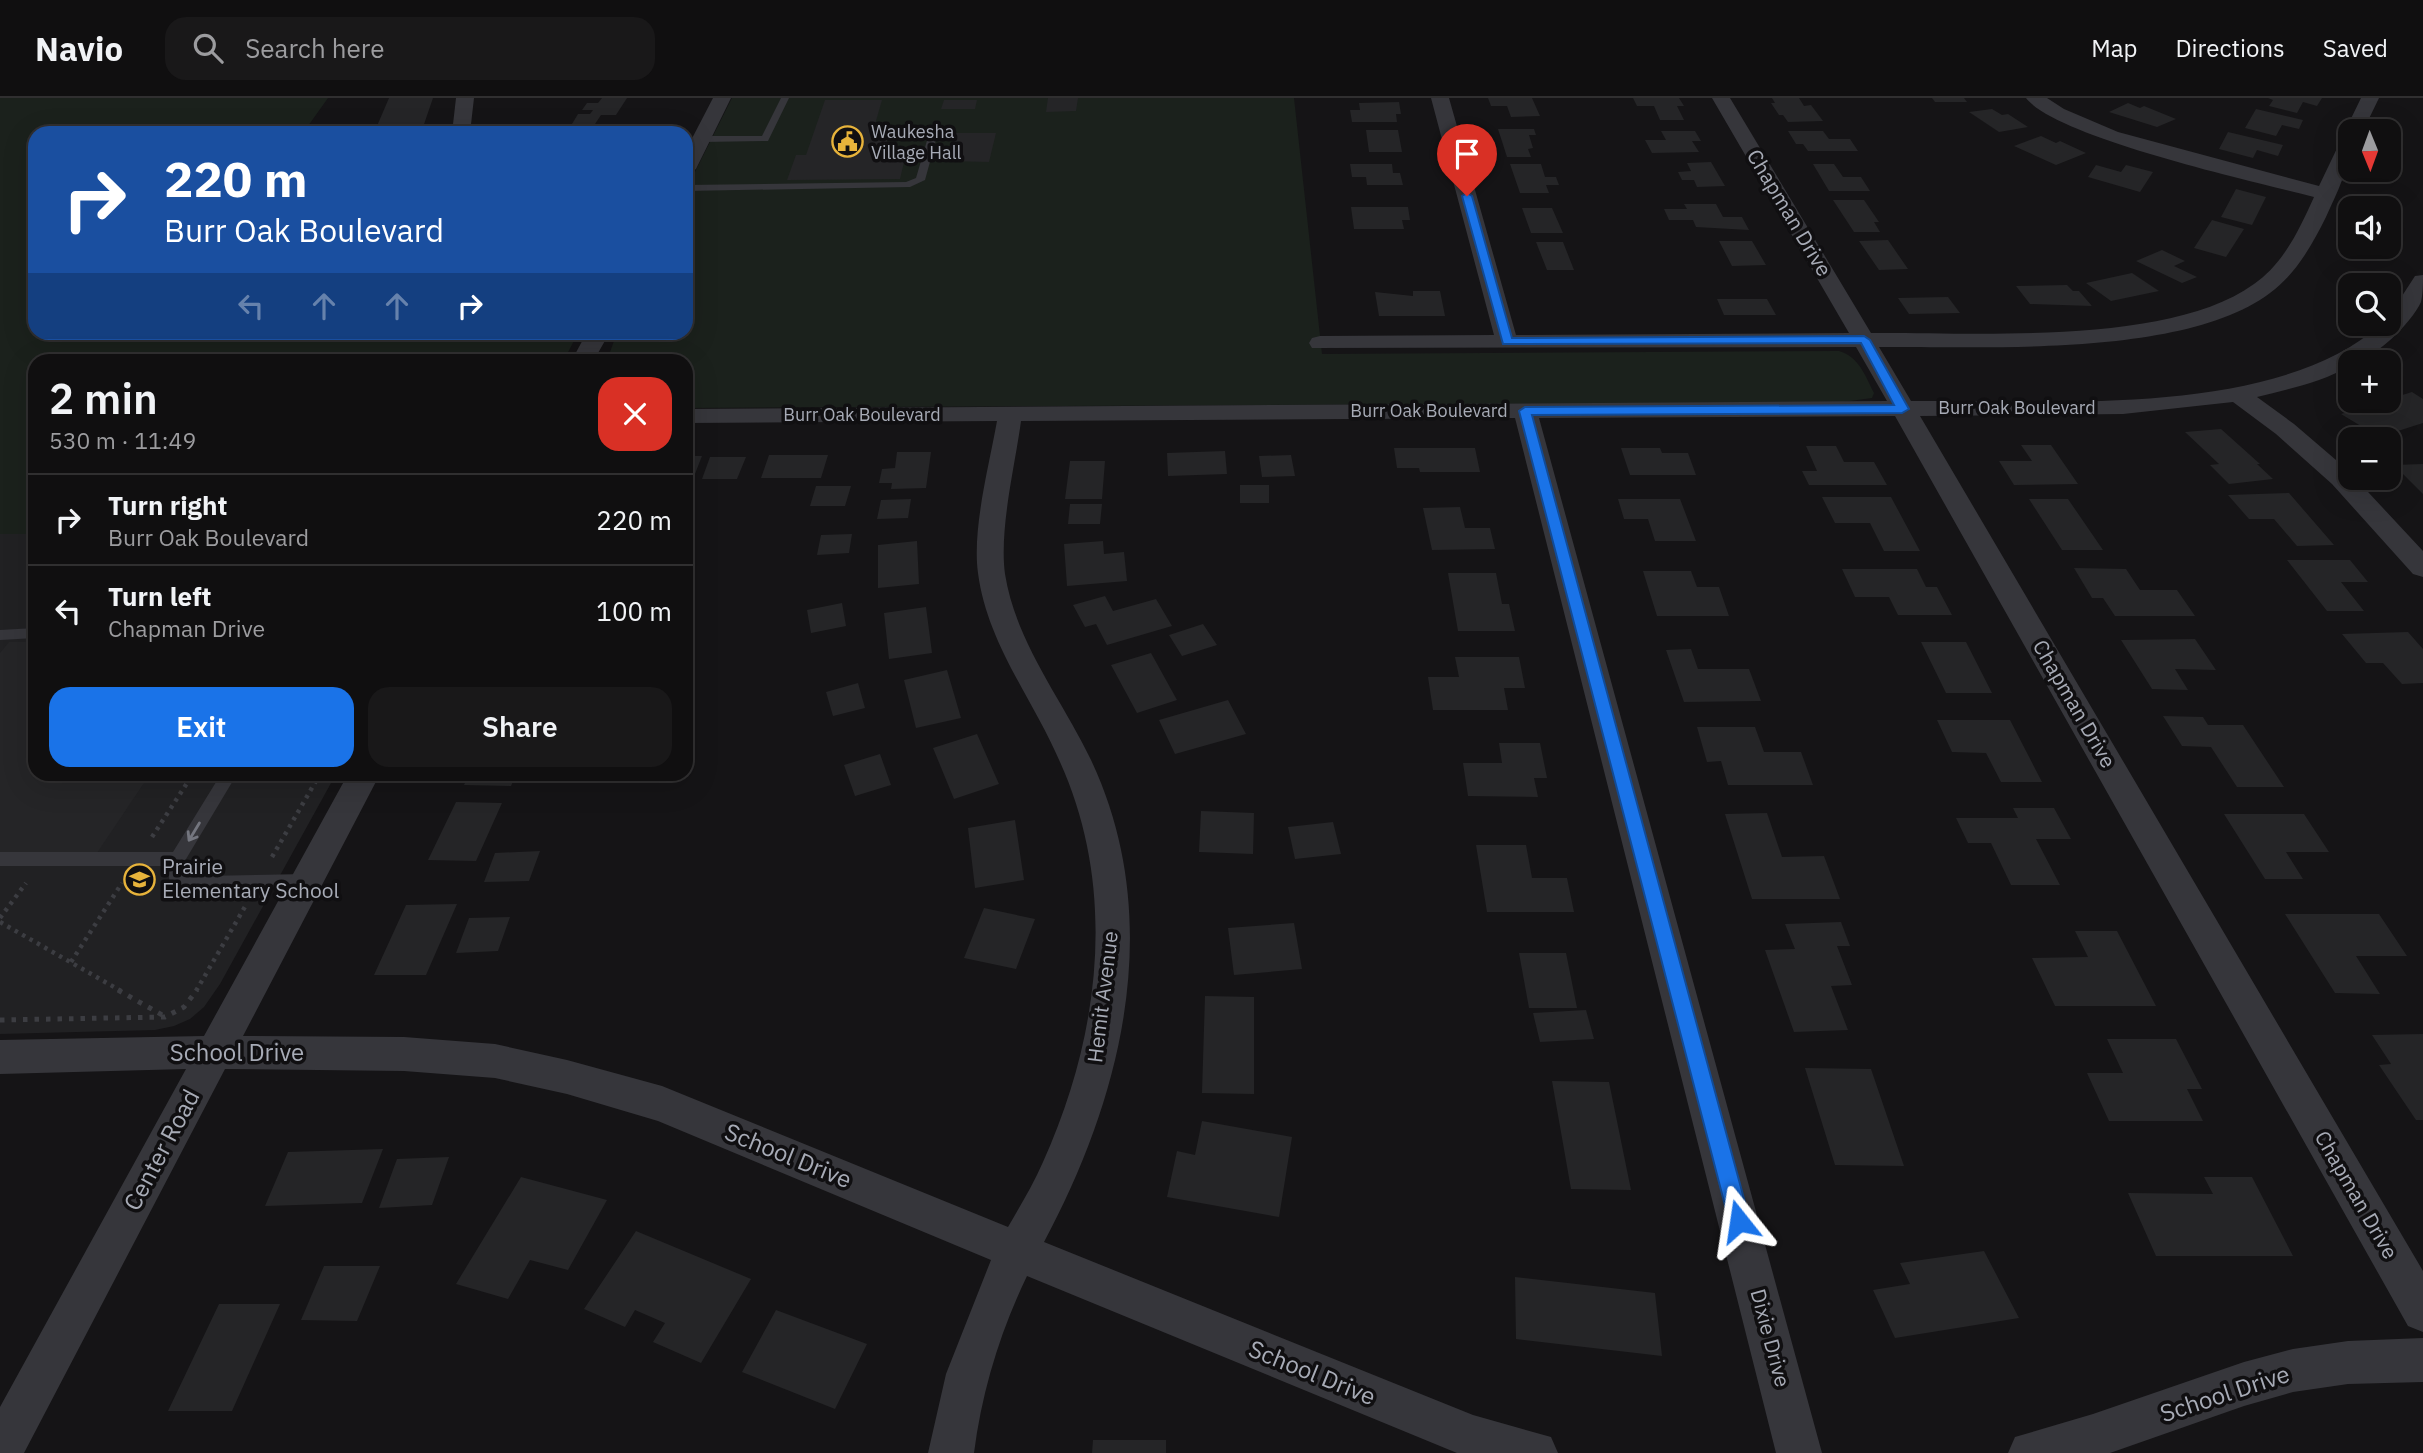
<!DOCTYPE html>
<html lang="en">
<head>
<meta charset="utf-8">
<style>
	:root { --surface:#100f10; --page:#191819; --text:#f1f3f6; --muted:#9c9c9f; --line:#302f30; --accent:#1a73e8 }
	body { margin:0; font-family:"IBM Plex Sans",sans-serif; background:var(--page); color:var(--text); height:100vh; display:flex; flex-direction:column; font-size:26px; white-space:nowrap }
	* { box-sizing:border-box; margin:0 }
	p { font-size:23px; color:var(--muted) }
	.icon { flex:none; width:38px; height:38px; fill:none; stroke:currentColor; stroke-width:2; stroke-linecap:round; stroke-linejoin:round }
	.map { position:relative; flex:1; overflow:hidden }
	.drawer { position:absolute; left:28px; top:256px; width:665px; height:427px; display:flex; flex-direction:column; background:var(--surface); border-radius:21px; box-shadow:0 7px 28px #0002,0 0 0 2px var(--line) }
	.drawer>* { flex:none }
	.top-card { position:absolute; left:28px; top:28px; width:665px; height:214px; border-radius:21px; box-shadow:0 7px 28px #0002,0 0 0 2px var(--line); background:#1a4fa0; color:#fff; overflow:hidden }
	.needle { width:46px; rotate:179deg }
	.buttons { position:absolute; left:2338px; top:21px; display:grid; gap:14px }
	.buttons a { display:grid; place-items:center; width:63px; height:63px; border-radius:14px; background:var(--surface); box-shadow:0 7px 28px #0002,0 0 0 2px var(--line); font-size:35px }
	.pin { position:absolute; display:grid; place-items:center; width:60px; height:60px; color:#fff; margin:-72px -30px; border-radius:50% 50% 50% 0; rotate:-45deg; box-shadow:0 0 7px #0007 }
	.pin .icon { rotate:45deg }
	.me { position:absolute; width:77px; margin:-38px; rotate:345deg; stroke-linejoin:round; filter:drop-shadow(0 0 5px #0008) }
	.turn { display:flex; align-items:center; gap:24px; height:147px; padding:0 21px; font-size:32px }
	.turn .icon { width:91px; height:91px; stroke-width:2.5 }
	.turn b { display:block; font-size:49px; line-height:60px }
	.lanes { display:flex; align-items:center; height:66px; padding:0 21px; background:#0003; justify-content:center; gap:35px; direction:ltr }
	.lanes .off { opacity:.35 }
	.round { display:grid; place-items:center; flex:none; width:74px; height:74px; border-radius:21px; background:var(--page) }
	.overview { display:flex; align-items:center; justify-content:space-between; height:119px; padding:0 21px }
	h1 { font-size:42px; font-weight:600; line-height:52px }
	.button { display:flex; gap:14px; margin-top:auto; padding:14px 21px }
	.button a { flex:1; height:80px; border-radius:21px; background:var(--accent); color:#fff; font-size:28px; font-weight:600; line-height:80px; text-align:center }
	.button a+a { background:var(--page); color:var(--text) }
	ul { padding:0; list-style:none }
	li { display:flex; align-items:center; gap:21px; height:91px; padding:0 21px; border-top:2px solid var(--line) }
	li div { flex:1 }
	li b { display:block; font-size:26px }
	li em { font-style:normal }
	header { display:flex; align-items:center; gap:42px; box-sizing:border-box; height:98px; padding:0 35px; background:var(--surface); border-bottom:2px solid var(--line) }
	header strong { font-size:33px }
	nav { display:flex; gap:38px; margin-inline-start:auto; font-size:24px }
	.search { width:490px; height:63px; background:var(--page); display:flex; align-items:center; gap:18px; box-sizing:border-box; padding:0 24px; border-radius:21px; color:var(--muted); font-size:26px }
	.map>svg:first-child { display:block }
</style>
</head>
<body>
<header>
<strong>Navio</strong>
<div class="search"><svg class="icon" aria-label="search" viewBox="0 0 24 24"><circle cx="10" cy="10" r="6"/><path d="M15 15l6 6"/></svg>Search here</div>
<nav><a>Map</a><a>Directions</a><a>Saved</a></nav>
</header>
<div class="map">
<svg width="2423" height="1355" viewBox="0 0 2423 1355">
	<rect width="100%" height="100%" fill="#151416"/>
	<path fill="#212123" d="M0,436h35v240h301l-116,210 -16,23 -14,12 -16,7 -19,4 -155,4z"/>
	<path fill="#1b211c" d="M0,0h328l-25,35h-268v199l543,1 -14,27h-529v174h-35z
		M732,0h562l28,256 517,-3c20,6 26,24 35,42l-2,5 -29,4 -1157,6v-48h-79l10,-27 69,-1v-142z"/>
	<path fill="#252527" d="M389,0h44l-12,35h-47z
		M602,0h25l-11,17h-15l-6,9h-23l6,-10h12l3,-4h-11l5,-7h11z
		M1048,0h30l-2,13 -30,1z
		M1488,0h44l8,18 -29,1 -4,-11h-16z
		M1633,0h46l5,8h-7l7,14h-24l-6,-14h-17z
		M1772,0h27l5,8 7,-1 12,16 -35,1 -5,-7h-4l-8,-12h4z
		M1932,0h32l3,4h-32z
		M2268,0h54l-5,8 -14,-4 -6,11 -28,-7 4,-6z
		M825,2h57l-8,28 16,2 -7,25 23,-1 -6,25 -113,1 9,-25h10z
		M944,2h33l-2,9h-34z
		M1399,4l2,12h-5l1,8h-45l-2,-12h10l-1,-7z
		M2128,5l12,5 4,-2 32,13 -19,8 -48,-15z
		M1992,11l10,6 6,-1 20,13 -29,5 -30,-20z
		M2256,11l47,11 -4,9 -17,-4 -6,11 -31,-8z
		M1498,31h36l2,6h-7l4,13 -5,1 3,8h-24z
		M1366,32h32l4,22h-33z
		M1661,33h34l6,10h-9l7,11 -47,1 -7,-13h21z
		M1788,33h35l6,8h21l8,12h-50l-5,-7h-7z
		M2228,34l55,13 -5,11 -21,-6 -4,8 -34,-9z
		M956,35h40l-7,29 -41,-1z
		M2041,38l15,7 4,-2 26,12 -30,12 -42,-19z
		M1711,64l14,24 -28,1 -3,-7h-12l-4,-8 13,-1 -4,-8z
		M1350,66h42l1,9h7l3,12h-36l-1,-8h-14z
		M1510,66h31l4,13h11l3,8h-13l3,8h-29z
		M1813,66h21l9,13h18l9,14h-41z
		M2096,67l25,7 5,-7 27,7 -13,20 -52,-15z
		M2236,91l30,8 -14,28 -31,-8z
		M1833,102h31l15,22h-5l6,10h-26z
		M1684,106h32l7,13h19l7,13 -53,-3 -3,-7h-24l-5,-11h23z
		M1351,109h57l2,13h-8l2,9h-50z
		M1522,110h30l11,25h-32z
		M2212,122l32,9 -18,28 -32,-9z
		M1888,142l20,29 -29,1 -20,-29z
		M1719,143h33l14,24 -34,1z
		M1536,144h27l11,28h-27z
		M2162,152l23,11 -11,5 23,11 -15,6 -46,-22z
		M2132,175l27,18 -48,10 -25,-18z
		M2067,187l6,6h6l13,15 -62,-2 -14,-18z
		M1413,193h27l5,25h-66l-4,-24 38,4z
		M1948,199l12,16 -51,1 -11,-16z
		M1717,201h50l9,16h-52z
		M2412,294l11,7v24l-44,14 -38,-23z
		M2221,331l39,35h-3l16,15 -44,5 -19,-19 9,-1 -34,-32z
		M2021,347h30l27,39 -64,1 -15,-24h33z
		M1806,348h30l8,16h30l13,23h-78l-7,-14h15z
		M1394,350h81l5,24h-60l-1,-4h-22z
		M1621,350h39l2,5h26l8,22h-66z
		M1225,353l2,23 -59,2 -1,-23z
		M897,354h34l-5,36 -35,1 1,-6h-13l3,-14 13,-1z
		M769,357h59l-7,23h-60z
		M1291,357l4,21 -33,1 -3,-21z
		M686,358h16l-9,23h-7z
		M710,359h36l-9,22h-35z
		M1070,363h35l-3,38h-37z
		M2423,366v30l-29,-29z
		M1240,387h29v18h-29z
		M816,388h35l-6,20h-35z
		M2289,395l45,52 -37,1 -23,-27h-25l-21,-24z
		M1822,399h69l29,54h-36l-14,-28h-35z
		M911,401l-3,19 -31,1 4,-19z
		M1618,401h62l16,42h-41l-7,-22h-24z
		M2029,401h39l35,51h-41z
		M1070,406h32l-2,20h-32z
		M1460,409l5,21h25l5,21 -63,1 -9,-42z
		M852,436l-3,19 -32,2 4,-20z
		M917,443l2,43 -41,4v-43z
		M1103,443l1,13 20,-2 3,29 -60,5 -3,-42z
		M2287,462h63l18,22h-27l23,29h-37z
		M2074,470l52,1 14,21h37l18,26h-80l-12,-18h-11z
		M1842,471h75l9,18h11l15,28h-54l-9,-18h-34z
		M1643,473h48l6,16h22l10,29h-72z
		M1448,475h48l6,31h7l6,27h-57z
		M1105,498l8,15 43,-12 16,27 -65,19 -11,-21 -11,3 -12,-22z
		M842,505l4,23 -35,7 -4,-23z
		M926,509l6,46 -43,6 -5,-46z
		M1203,526l14,21 -35,11 -13,-21z
		M2408,534l15,17v34l-21,1 -19,-21h-17l-24,-29z
		M2195,541l21,31 -41,-1 13,21 -36,-1 -31,-49z
		M9,544h26v132h115l-53,79h-97v-200z
		M1921,544h45l26,51h-46z
		M1691,551l7,20h51l12,32 -77,1 -18,-52z
		M1151,555l26,47 -40,13 -26,-48z
		M1455,559h64l6,31h-21l4,22h-75l-5,-33h31z
		M947,572l14,48 -45,10 -12,-48z
		M858,585l7,25 -32,8 -7,-24z
		M1228,602l18,34 -71,20 -16,-34z
		M2163,618l40,1 5,8h35l41,62h-47l-26,-40 -29,-1z
		M1937,622h73l32,62h-41l-15,-29 -34,-1z
		M1697,629h58l9,25h37l12,33h-85l-7,-24 -14,1z
		M977,636l22,50 -45,15 -21,-51z
		M1499,645h41l7,35h-13l4,19 -70,-1 -5,-33h39z
		M880,656l11,31 -36,11 -11,-31z
		M469,676h68l-2,4 -20,-1 -4,9 -47,-1z
		M456,704l46,1 -26,58 -48,-1z
		M2013,710h41l17,31h-35l24,46h-49l-20,-42h-23l-12,-25h62z
		M1201,713l53,2 -1,41 -54,-2z
		M1767,715l15,44 42,-1 16,43h-88l-27,-85z
		M2224,716h80l25,38h-43l17,27h-38z
		M1015,722l9,60 -49,8 -7,-60z
		M1333,724l8,32 -46,5 -7,-32z
		M1476,747h50l6,33h35l7,34h-87z
		M540,753l-11,30 -45,1 11,-29z
		M457,806l-31,71h-52l32,-70z
		M984,810l51,11 -19,50 -52,-11z
		M2285,816h94l28,42h-51l24,38 -45,-1z
		M510,819l-12,34 -42,2 13,-35z
		M1841,824l9,24h-13l15,39 -21,1 17,44 -54,2 -29,-82 30,-1 -10,-25z
		M1294,825l8,46 -68,6 -6,-47z
		M2075,833h42l39,75h-101l-23,-48 56,-1z
		M1519,855h47l11,55h-48z
		M1205,898l49,1v97l-52,-1z
		M1586,912l8,29 -54,3 -7,-29z
		M2423,936v86h-7l-37,-55 12,-1 -19,-29z
		M2107,941h69l26,50h-15l16,32h-94l-22,-48h36z
		M1805,970l66,1 33,97 -69,-1z
		M1552,983l57,1 22,108 -60,-1z
		M1202,1023l90,16 -13,80 -112,-20 10,-46 18,4z
		M383,1051l-21,54 -97,3 23,-54z
		M449,1059l-17,48 -53,3 18,-49z
		M521,1079l86,23 -39,70 -38,-10 -22,39 -52,-15z
		M2204,1079h48l41,79h-137l-28,-63 85,1z
		M636,1133l115,48 -50,84 -48,-21 12,-19 -30,-13 -10,17 -41,-18z
		M1984,1153l35,67 -124,20 -22,-48 37,-6 -10,-21z
		M324,1168h56l-23,55 -56,-1z
		M1515,1179l140,16 7,63 -146,-17z
		M219,1206h61l-48,107h-64z
		M776,1212l91,34 -32,65 -93,-37z
		M1093,1342h73v13h-74z"/>
	<g fill="none" stroke-linecap="round" stroke-linejoin="round">
		<path stroke="#3c3d42" stroke-width="4.5" stroke-dasharray="3.5 5" stroke-linecap="butt" d="M152,739l41,-63
			M272,759l48,-83
			M0,820l26,-35
			M0,824l121,69
			M71,864l51,-79
			M196,893l50,-86"/>
		<path stroke="#3c3d42" stroke-width="5" stroke-dasharray="4.5 7" stroke-linecap="butt" d="M118,892l46,26
			M0,922l165,-3 19,-10 13,-17"/>
		<path fill="#36363b" fill-rule="evenodd" d="M781,0h8l-21,43 -66,1 -5,-3 5,-3h60z
			M931,29l8,2 -14,51 -15,7 -224,4v-6l220,-3 10,-4z
			M35,530v10l-35,2v-10z
			M221,676h16l-54,90 1,9 20,3 103,-2 6,2 2,5 -2,5 -109,4 -34,-7 -3,-17h-167v-14h173z"/>
		<path fill="#36363b" fill-rule="evenodd" d="M456,0h18l-4,35h-18z
			M713,0h18l-35,71 -10,6v-25z
			M1431,0h18l67,237 333,-2 -137,-235h18l141,235c104,-1 298,13 383,-49 30,-21 45,-54 60,-87 -57,-15 -257,-59 -288,-99h21l17,11 54,23 201,54 22,-46 6,-5 -2,-4 16,-33h18l-16,33h-13c0,37 -9,53 -24,86 -14,28 -30,57 -56,76 -87,65 -284,53 -391,54l32,54c135,-1 365,18 470,-77h8v-8l26,-40 8,-1c0,8 0,19 -2,27 -9,20 -48,60 -71,60v4c-28,16 -61,23 -93,31l37,27 56,48v6h5l68,73v26l-10,-3 -81,-90 -56,-50 -43,-32 -110,12 -203,2 503,855v61l-15,-6 -513,-910 -356,2 283,1035h-46l-261,-1035 -494,3c-6,45 -22,108 -16,153 11,69 57,125 86,186 75,159 32,335 -47,482l429,173 78,22 7,16h-101l-430,-177c-27,56 -45,115 -53,177h-46l18,-79 45,-114 -333,-139 -91,-27 -72,-16 -91,-7 -179,-2 -201,384h-24v-46l186,-338 -186,5v-34l204,-4 144,-262h32l-137,262 161,1 91,7 72,16 95,26 346,141c12,-21 25,-42 35,-65 57,-126 75,-272 17,-400 -27,-63 -73,-119 -82,-189 -6,-44 11,-107 19,-152l-311,2v-14l1201,-8 -31,-54 -544,1 -3,-5 3,-5 8,-2 174,-1z
			M587,234h23l-16,28h-22z
			M2423,1240v44l-75,2 -55,8 -49,14 -134,47h-102l7,-16 78,-23 151,-52 49,-13 55,-8z"/>
	</g>
	<defs><path id="oneway-shaft" d="M-6 0H5M1.5-3L5.5 0L1.5 3" fill="none" stroke-width="1.6" stroke-linecap="round" stroke-linejoin="round" transform="scale(1.75)"/></defs>
	<use stroke="#74767f" href="#oneway-shaft" transform="translate(194 734) rotate(121)"/>
	<path fill="#1a73e8" stroke="#114b97" stroke-width="2" d="M1467,95l5,3 40,142 352,-2 6,4 39,69 -7,4 -370,2 218,806 -3,7 -8,3 -7,-3 -3,-7 -210,-810 6,-4 369,-2 -33,-62 -358,1 -41,-148z"/>
	<defs>
		<symbol id="civic-ring" viewBox="-11 -11 22 22"><circle r="9.5" fill="#100f11" stroke="#e7b33b" stroke-width="1.5"/><path d="M-.6-6.5H3V-4.5H.6V-3L4-1V1h2V6H-6V1h2V-1L-.6-3ZM-1.2 2.5V6h2.4V2.5Z" fill="#e7b33b"/></symbol>
		<symbol id="school-ring" viewBox="-11 -11 22 22"><circle r="9.5" fill="#100f11" stroke="#e7b33b" stroke-width="1.5"/><path d="M0-5L7-2L0 1L-7-2ZM-4 1L0 2.5L4 1V4Q0 6-4 4Z" fill="#e7b33b"/></symbol>
	</defs>
	<g fill-rule="evenodd">
		<use href="#civic-ring" x="830" y="26" width="35" height="35"/>
		<use href="#school-ring" x="122" y="764" width="35" height="35"/>
	</g>
	<g text-anchor="middle" stroke-width="7" stroke-linejoin="round" paint-order="stroke">
		<g font-size="18" fill="#a7abb6" stroke="#100f11" text-anchor="start">
			<text x="871" y="40">Waukesha<tspan x="871" dy="21">Village Hall</tspan></text>
		</g>
		<g font-size="18" fill="#a7abb6" stroke="#100f11">
			<text x="2017" y="316">Burr Oak Boulevard</text>
			<text x="1429" y="319">Burr Oak Boulevard</text>
			<text x="862" y="323">Burr Oak Boulevard</text>
		</g>
		<g font-size="21" fill="#a7abb6" stroke="#100f11">
			<text transform="translate(1789 115) rotate(59)" y="7">Chapman Drive</text>
			<text transform="translate(2074 606) rotate(60)" y="7">Chapman Drive</text>
			<text transform="translate(1103 899) rotate(-83)" y="7">Hemit Avenue</text>
			<text transform="translate(2356 1097) rotate(60)" y="7">Chapman Drive</text>
			<text transform="translate(1770 1240) rotate(75)" y="7">Dixie Drive</text>
		</g>
		<g font-size="21" fill="#a7abb6" stroke="#100f11" text-anchor="start">
			<text x="162" y="776">Prairie<tspan x="162" dy="24">Elementary School</tspan></text>
		</g>
		<g font-size="24" fill="#a7abb6" stroke="#100f11">
			<text x="237" y="963">School Drive</text>
			<text transform="translate(162 1052) rotate(-62)" y="8">Center Road</text>
			<text transform="translate(788 1058) rotate(22)" y="8">School Drive</text>
			<text transform="translate(1312 1275) rotate(22)" y="8">School Drive</text>
			<text transform="translate(2225 1296) rotate(-18)" y="8">School Drive</text>
		</g>
	</g>
</svg>
<div class="buttons">
<a><svg class="needle" viewBox="-14 -14 28 28"><path d="M0-13l5 13h-10z" fill="#e53935"/><path d="M0 13l5-13h-10z" fill="#9c9c9f"/></svg></a>
<a><svg class="icon" aria-label="sound" viewBox="0 0 24 24"><path d="M4 9h4l5-4v14l-5-4H4zM17 9q2 3 0 6"/></svg></a>
<a><svg class="icon" aria-label="search" viewBox="0 0 24 24"><circle cx="10" cy="10" r="6"/><path d="M15 15l6 6"/></svg></a>
<a>+</a>
<a>−</a>
</div>
<div class="pin" style="left:1467px;top:98px;background:#d93025"><svg class="icon" aria-label="arrive" viewBox="0 0 24 24"><path d="M6 21V4h12l-3 4 3 4H6"/></svg></div>
<svg class="me" style="left:1739px;top:1123px" viewBox="-20 -20 40 40"><path d="M0-17L14 15 0 8-14 15z" fill="#1a73e8" stroke="#fff" stroke-width="4"/></svg>
<div class="top-card">
<div class="turn"><svg class="icon" aria-label="right" viewBox="0 0 24 24"><path d="M7 20v-9h11M14 6l5 5-5 5"/></svg><div><b>220 m</b>Burr Oak Boulevard</div></div>
<div class="lanes"><svg class="icon off" aria-label="left" viewBox="0 0 24 24"><path d="M17 20v-9H6M10 6l-5 5 5 5"/></svg><svg class="icon off" aria-label="ahead" viewBox="0 0 24 24"><path d="M12 20V5M6 11l6-6 6 6"/></svg><svg class="icon off" aria-label="ahead" viewBox="0 0 24 24"><path d="M12 20V5M6 11l6-6 6 6"/></svg><svg class="icon" aria-label="right" viewBox="0 0 24 24"><path d="M7 20v-9h11M14 6l5 5-5 5"/></svg></div>
</div>
<section class="drawer">
<div class="overview"><div><h1>2 min</h1><p>530 m · 11:49</p></div><a class="round" style="background:#d93025;color:#fff"><svg class="icon" aria-label="close" viewBox="0 0 24 24"><path d="M6 6l12 12M18 6L6 18"/></svg></a></div>
<ul>
<li><svg class="icon" aria-label="right" viewBox="0 0 24 24"><path d="M7 20v-9h11M14 6l5 5-5 5"/></svg><div><b>Turn right</b><p>Burr Oak Boulevard</p></div><em>220 m</em></li>
<li><svg class="icon" aria-label="left" viewBox="0 0 24 24"><path d="M17 20v-9H6M10 6l-5 5 5 5"/></svg><div><b>Turn left</b><p>Chapman Drive</p></div><em>100 m</em></li>
</ul>
<div class="button"><a>Exit</a><a>Share</a></div>
</section>
</div>
</body>
</html>
